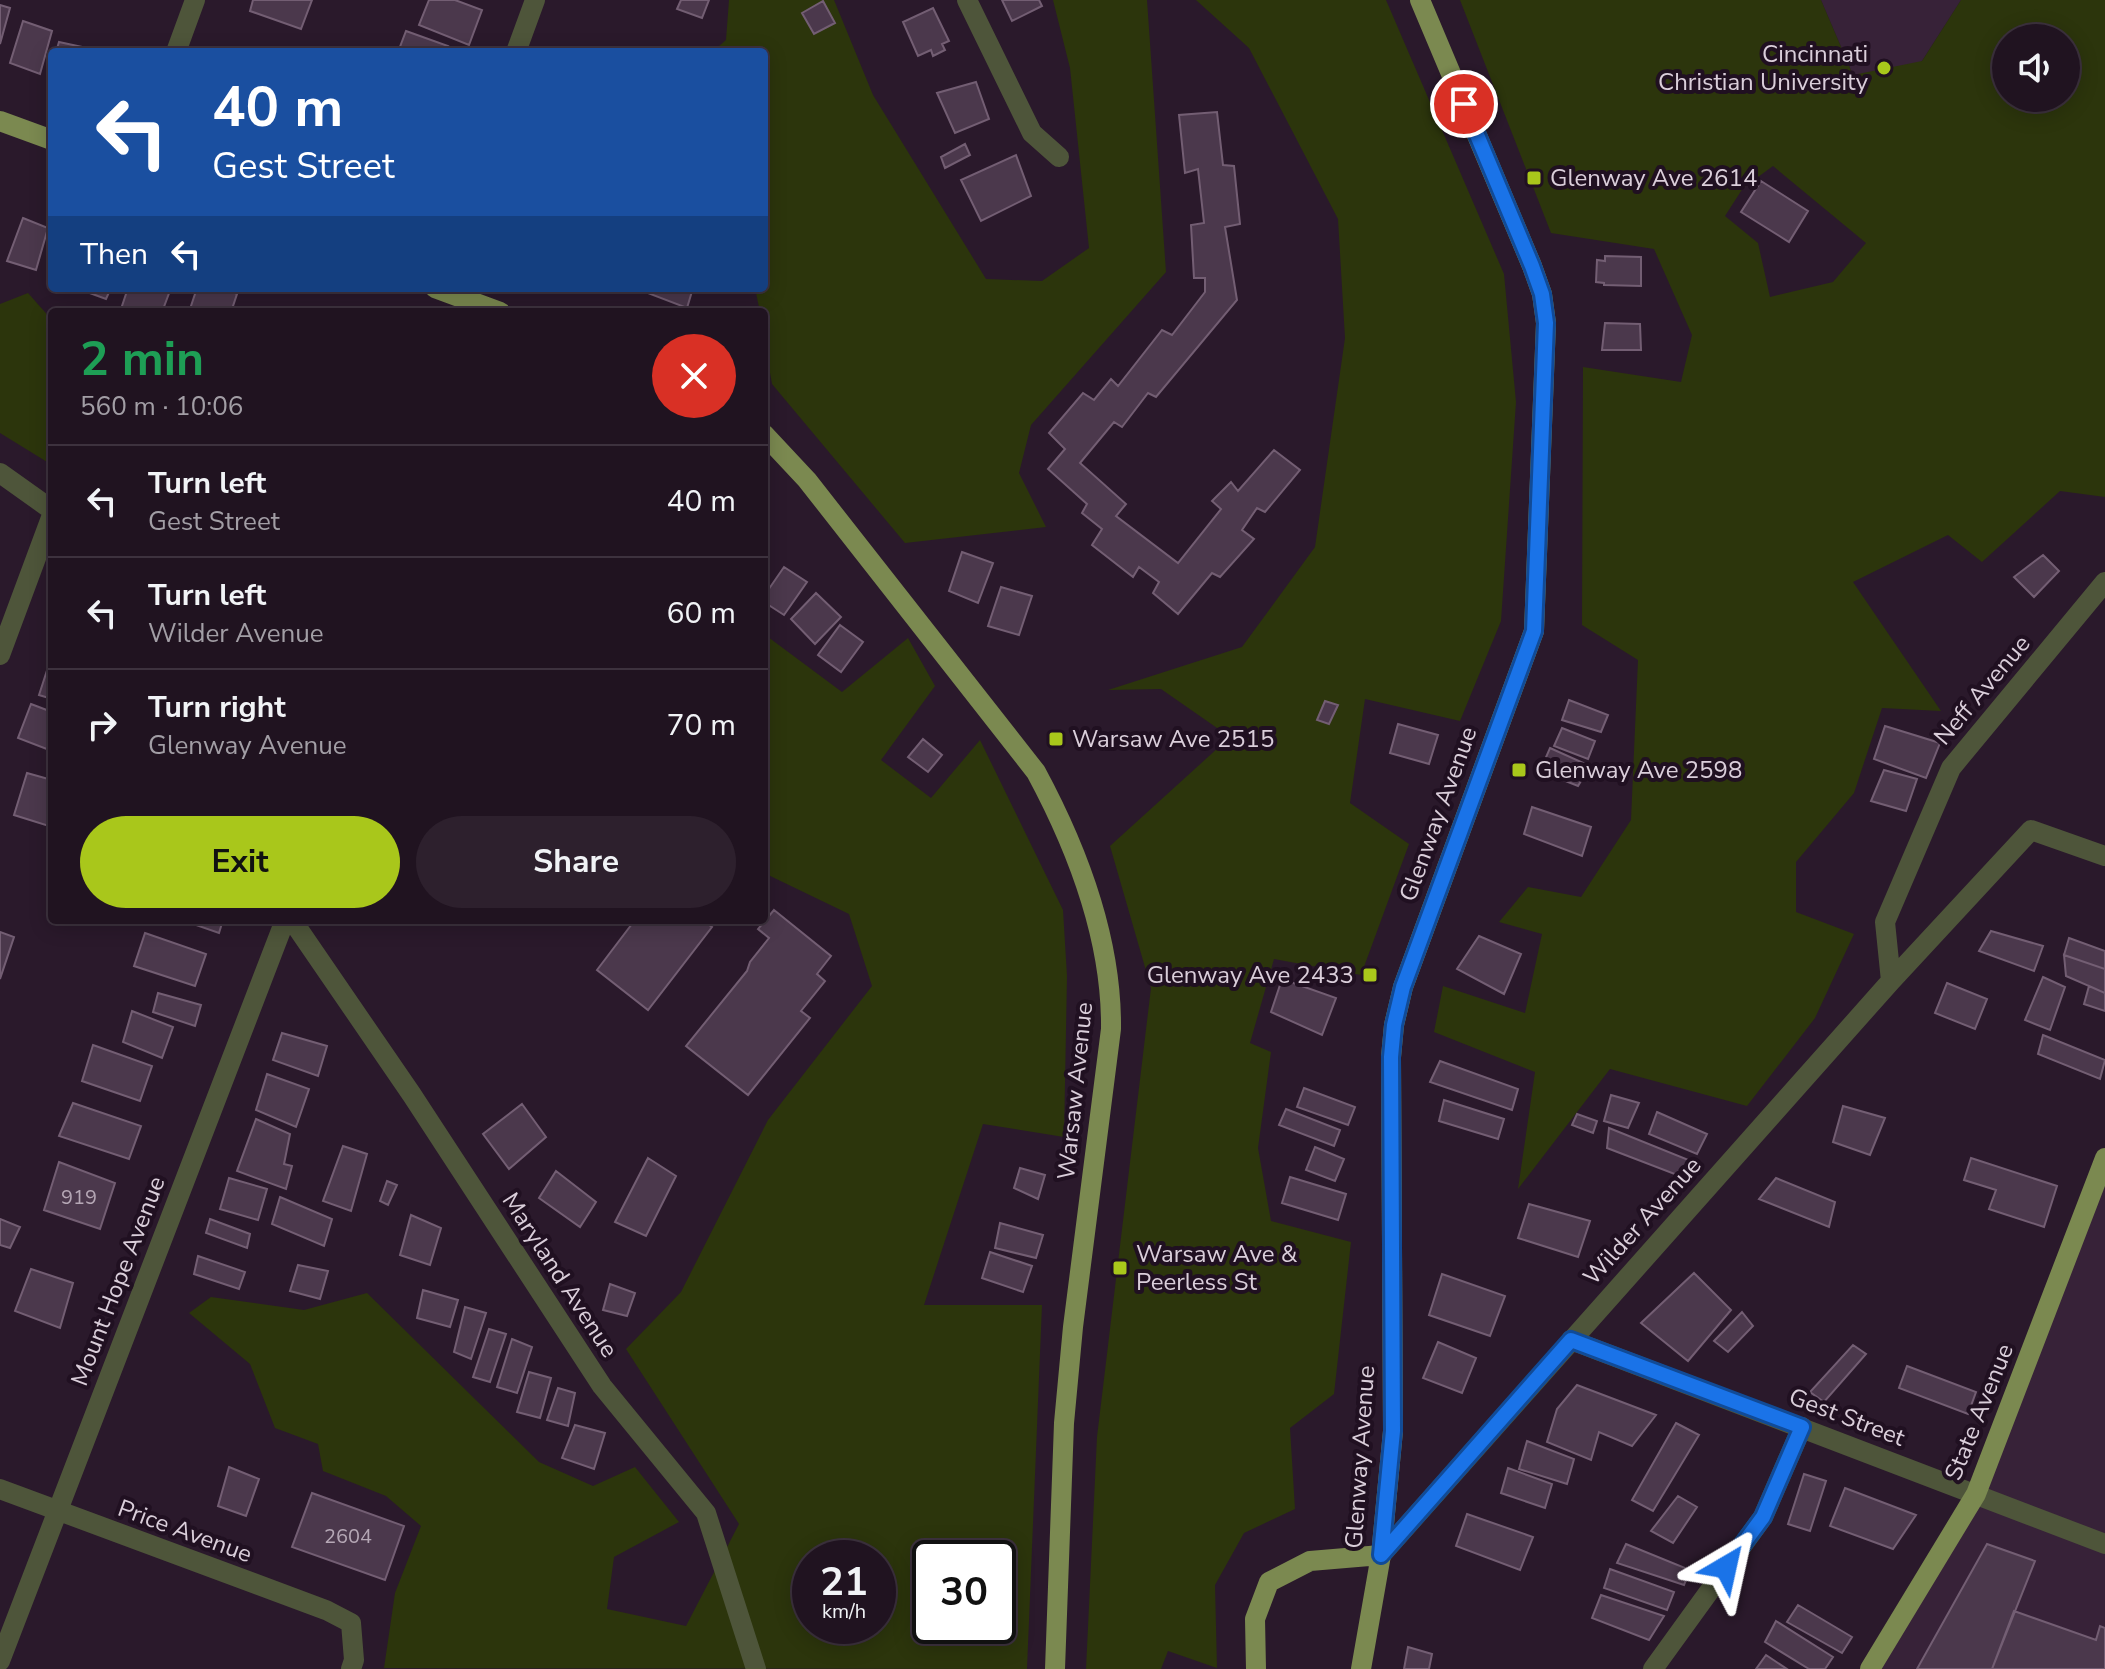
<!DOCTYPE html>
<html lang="en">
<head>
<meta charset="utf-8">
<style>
	:root { --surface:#201320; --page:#2d202d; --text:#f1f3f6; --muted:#a29ea5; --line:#3d323e; --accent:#a9c71b }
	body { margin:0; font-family:"Nunito Sans",sans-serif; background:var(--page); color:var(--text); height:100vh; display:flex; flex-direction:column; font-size:30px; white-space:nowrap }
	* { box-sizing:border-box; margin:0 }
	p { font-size:26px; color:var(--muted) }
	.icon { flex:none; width:44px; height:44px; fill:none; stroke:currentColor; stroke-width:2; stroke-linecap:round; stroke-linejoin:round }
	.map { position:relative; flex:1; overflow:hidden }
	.drawer { position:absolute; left:48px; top:308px; width:720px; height:616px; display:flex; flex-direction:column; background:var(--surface); border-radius:8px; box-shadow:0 4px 20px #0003,0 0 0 2px var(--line) }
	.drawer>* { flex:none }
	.hud { position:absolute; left:48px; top:48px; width:720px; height:244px; border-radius:8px; box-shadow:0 4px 20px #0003,0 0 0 2px var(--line); background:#1a4fa0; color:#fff; overflow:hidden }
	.tools { position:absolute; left:1992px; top:24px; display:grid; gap:16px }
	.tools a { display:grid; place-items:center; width:88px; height:88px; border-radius:50%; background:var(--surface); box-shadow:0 4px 20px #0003,0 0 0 2px var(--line); font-size:40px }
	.speed { position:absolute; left:792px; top:1540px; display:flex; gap:16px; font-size:40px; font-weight:700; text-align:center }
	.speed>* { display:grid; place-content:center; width:104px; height:104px; border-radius:50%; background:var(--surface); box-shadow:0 4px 20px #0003,0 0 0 2px var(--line); line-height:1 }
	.speed small { font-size:20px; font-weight:400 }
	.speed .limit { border:4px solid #111; border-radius:12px; background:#fff; color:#111 }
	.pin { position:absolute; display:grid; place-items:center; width:68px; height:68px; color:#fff; margin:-34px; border:4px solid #fff; border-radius:50%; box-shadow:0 2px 8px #0007 }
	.me { position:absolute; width:88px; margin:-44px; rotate:36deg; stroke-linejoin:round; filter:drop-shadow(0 0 6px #0008) }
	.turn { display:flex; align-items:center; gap:28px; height:168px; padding:0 32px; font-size:36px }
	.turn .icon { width:104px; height:104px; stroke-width:2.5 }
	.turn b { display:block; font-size:56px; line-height:68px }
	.then { display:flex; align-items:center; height:76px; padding:0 32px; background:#0003; gap:16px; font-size:30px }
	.round { display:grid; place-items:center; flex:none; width:84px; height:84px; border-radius:42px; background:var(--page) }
	.summary { display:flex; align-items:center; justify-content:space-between; height:136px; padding:0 32px }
	h1 { font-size:48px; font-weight:700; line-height:60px; color:#1e9e55 }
	.action { display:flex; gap:16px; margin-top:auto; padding:16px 32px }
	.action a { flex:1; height:92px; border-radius:48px; background:var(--accent); color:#111; font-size:32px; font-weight:700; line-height:92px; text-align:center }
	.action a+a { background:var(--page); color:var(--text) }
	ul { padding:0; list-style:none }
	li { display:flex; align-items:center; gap:24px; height:112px; padding:0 32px; border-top:2px solid var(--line) }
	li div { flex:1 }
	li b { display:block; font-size:30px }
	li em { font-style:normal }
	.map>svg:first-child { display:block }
</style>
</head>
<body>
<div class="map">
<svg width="2105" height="1669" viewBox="0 0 2105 1669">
	<rect width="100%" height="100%" fill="#2a192b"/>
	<path fill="#372238" d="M1821,0h140l-84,131 -24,-56z
		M2105,1158v511h-235l106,-175z"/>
	<path fill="#2c350c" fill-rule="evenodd" d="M729,0h105l39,95 113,184 56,2 47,-33 -19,-180 -17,-68h94l19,272 -135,153 -12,48 27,54 -141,16 -133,-159 -8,-45v-27h-4l-5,-24h9v-236h-52l14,-12z
		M1196,0h190l118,274 12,128 -15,219 -41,100 -95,-22 -15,104 59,41 -48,131 -87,-16 -24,84 21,9 -13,96 13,73 80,21 -17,152 -44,34 5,81 -51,24 -29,52 2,83 -49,-17 -7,18h-75l11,-232 54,-449 -41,-142 120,-109 -69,-48 -53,1 134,-43 73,-100 30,-209 -7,-119 -89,-171z
		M1460,0h361l32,75 69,-14 39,-61h144v497l-45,-6 -78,71 -34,-27 -95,47 88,129 -59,-3 -28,85 -58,69v50l58,22 -39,84 -68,88 -137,-37 -92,120 17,-117 -101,-40 9,-46 82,27 17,-79 -43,-12 29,-35 53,10 50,-77 7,-160 -56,-35 1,-258 98,15 11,-47 -38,-86 -103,-16zM2066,38v60h-60v-60zM1773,166l93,77 -33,39 -63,15 -12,-54 -33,-27 18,-28z
		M28,293l24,27v145l-52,-32v-129z
		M764,634l78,58 66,-54 27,48 -54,74 50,38 49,-58 83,170 4,66 -3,161 -81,-13 -59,181h118l-15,364 -643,-1 11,-75 26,-67 -35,-30 -63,-25 -5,-27 -43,-16 -25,-64 -61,-51 22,-16 93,13 63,-17 172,169 54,24 42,-19 44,55 -65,35 -7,52 79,17 53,-102 -113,-175 55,-57 87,-172 104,-134 -23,-72 -85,-41zM810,1558h68v68h-68zM930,1558h68v68h-68z"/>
	<path fill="#4b384c" stroke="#735e73" stroke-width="2" d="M253,0h59l-11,29 -51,-18z
		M429,0h26l27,10 -13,35 -50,-20z
		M681,0h28l-7,18 -25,-9z
		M1002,0h37l3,6 -30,15z
		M823,1l12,22 -21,11 -12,-21z
		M0,5l10,3 -10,36z
		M933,8l16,33 -7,3 3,6 -12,6 -2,-6 -13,6 -15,-34z
		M23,21l29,10 -12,43 -30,-11z
		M406,31l42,15 -3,6h-47z
		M59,42l28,6 -1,4h-30z
		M976,82l13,37 -34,14 -18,-40z
		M1217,112l6,53 11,1 6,58 -15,3 12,73 -81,97 -8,-4 -26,34 -8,-5 -34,41 46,41 -10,12 62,47 43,-54 -9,-8 19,-19 7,9 36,-41 26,20 -35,42 -8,-4 -15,22 12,9 -34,38 -8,-4 -34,41 -25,-21 6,-11 -20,-15 -6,10 -41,-32 10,-16 -20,-16 5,-9 -39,-35 17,-20 -16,-16 34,-40 11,7 17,-21 7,7 44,-56 10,5 33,-43v-14h-11l-3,-53 13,-2 -6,-54 -13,4 -6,-58z
		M965,144l5,11 -25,13 -4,-11z
		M1016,155l15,41 -50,25 -20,-41z
		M1761,181l47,30 -19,31 -48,-30z
		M23,218l25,10 -12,42 -29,-9z
		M1605,256l36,1v29l-37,-1v-2l-8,-1 1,-22 8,1z
		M76,288h35l-5,11z
		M128,288h43l-9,24h-42z
		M197,288h27l13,6 -6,18h-42z
		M646,288h47l-6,20 -42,-16z
		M1605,323l35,1 1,26h-39z
		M962,552l31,11 -15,40 -29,-12z
		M2043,555l16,16 -25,26 -20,-20z
		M784,567l23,15 -23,33 -20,-13v-6z
		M1001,587l31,9 -13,39 -31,-9z
		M816,593l25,24 -26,27 -24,-25z
		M840,625l23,17 -22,30 -23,-17z
		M51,658l1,1v40l-13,-4z
		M1569,700l39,15 -7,17 -39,-12z
		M1325,701l13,4 -9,19 -12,-4z
		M31,704l21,8v39l-34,-13z
		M1398,724l40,11 -9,29 -39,-11z
		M1885,726l55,17 -14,35 -52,-19z
		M1562,728l33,13 -7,18 -34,-13z
		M923,739l19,16 -14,17 -20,-15z
		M1550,748l40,18 -12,20 -38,-15z
		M1884,770l33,9 -11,32 -35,-10z
		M27,773l25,7v47l-38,-12z
		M1532,807l59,20 -9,29 -58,-22z
		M774,910l57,46 -14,18 8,7 -24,30 9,7 -62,77 -62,-49 61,-75 3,-9 19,-24 -11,-9z
		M191,920h32l-4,13 -29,-10z
		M635,920h67l10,7 -64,83 -51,-40z
		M1991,931l52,15 -9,25 -55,-20z
		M0,932l14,5 -14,42z
		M145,933l61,21 -11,32 -61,-20z
		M1479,936l42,18 -17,40 -47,-25z
		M2069,938l36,13v18l-41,-14z
		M2064,955l41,14v24l-39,-17z
		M2043,977l22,10 -15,43 -25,-10z
		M1282,979l54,19 -14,37 -51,-23z
		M1947,983l40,16 -12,30 -40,-16z
		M2089,986l16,7v18l-21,-7z
		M158,993l43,12 -6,21 -42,-14z
		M132,1011l41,16 -11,31 -39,-16z
		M282,1033l45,13 -9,30 -45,-16z
		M2043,1035l62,25 -5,19 -62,-25z
		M93,1045l59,21 -12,35 -58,-20z
		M1440,1061l78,28 -6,21 -82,-28z
		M267,1074l42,15 -13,38 -40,-17z
		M1304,1088l51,19 -7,18 -51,-18z
		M1611,1095l28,8 -11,25 -24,-7z
		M1444,1100l60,19 -6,20 -59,-18z
		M73,1103l68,23 -12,33 -70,-23z
		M522,1104l24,33 -37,32 -26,-35z
		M1843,1106l42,12 -15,37 -37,-13z
		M1286,1109l54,21 -6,16 -55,-21z
		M1657,1112l50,22 -10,20 -48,-20z
		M1577,1114l20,7 -4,12 -21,-8z
		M256,1119l34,15 -6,30 8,2 -6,23 -49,-18z
		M1609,1128l82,33 -6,17 -78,-30z
		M343,1146l24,8 -16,57 -28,-10z
		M1315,1147l29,12 -9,22 -29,-11z
		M648,1158l28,18 -30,60 -31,-14z
		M1971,1158l86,28 -13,41 -55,-18 7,-19 -32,-10z
		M59,1162l56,21 -15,46 -56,-19z
		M1020,1168l25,7 -7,24 -24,-11z
		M556,1171l40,31 -16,25 -41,-29z
		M1290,1177l56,17 -8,26 -56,-17z
		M229,1178l38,11 -9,31 -38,-11z
		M1776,1178l59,24 -6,25 -70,-28z
		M387,1181l10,4 -9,20 -8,-4z
		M280,1197l52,22 -8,27 -52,-22z
		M1529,1204l61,17 -12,36 -60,-19z
		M411,1215l30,13 -11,37 -30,-10z
		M0,1219l20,8 -10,21 -10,-3z
		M210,1219l40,15 -3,14 -41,-15z
		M1000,1223l43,12 -7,23 -41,-10z
		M990,1252l42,14 -9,26 -41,-14z
		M198,1256l47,16 -6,17 -45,-15z
		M298,1265l30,6 -8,28 -30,-8z
		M31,1269l42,14 -13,45 -45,-17z
		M1694,1273l37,37 -43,51 -47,-38z
		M1442,1274l63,22 -15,40 -61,-21z
		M610,1284l25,9 -8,23 -24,-6z
		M423,1290l35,10 -8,27 -33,-9z
		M465,1307l21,6 -15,46 -17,-7z
		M1742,1312l11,14 -25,26 -14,-11z
		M489,1329l17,5 -16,48 -17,-5z
		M512,1339l20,8 -15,46 -20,-6z
		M1438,1342l38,16 -14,35 -39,-15z
		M1853,1345l13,9 -42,48 -14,-10z
		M1907,1366l69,26 -8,22 -69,-26z
		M529,1372l22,6 -11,40 -23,-6z
		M1577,1385l79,30 -24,31 -33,-14 -8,28 -44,-18 10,-33z
		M558,1388l17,5 -7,33 -21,-6z
		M1676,1423l23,12 -46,76 -21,-11z
		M575,1425l30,8 -11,36 -32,-11z
		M1527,1441l47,18 -7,25 -48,-15z
		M229,1467l30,12 -13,37 -28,-10z
		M1508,1468l44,16 -7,24 -44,-15z
		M1804,1474l22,7 -16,50 -22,-7z
		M1845,1488l71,27 -23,34 -63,-23z
		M312,1493l92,33 -19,54 -93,-33z
		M1678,1496l19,11 -24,36 -22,-12z
		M1467,1514l66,23 -13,33 -64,-24z
		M1626,1544l64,26 -6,15 -67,-22z
		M1987,1544l48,17 -43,108h-75z
		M1610,1569l64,23 -7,18 -63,-22z
		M1601,1595l63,21 -15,24 -57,-22z
		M1798,1605l54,32 -10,16 -55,-31z
		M2014,1611l82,29 4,-14 5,2v41h-113z
		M1776,1621l57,36 -8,12h-16l-44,-27z
		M1408,1647l24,7 -3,15h-25z
		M1766,1655l21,14h-31z"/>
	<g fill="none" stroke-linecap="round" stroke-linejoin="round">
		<path stroke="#4e553a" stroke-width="20" d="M967,0l65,133 27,24
			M176,52l19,-52
			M516,52l19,-52
			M0,473l52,37
			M0,655l52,-140
			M292,920l120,175 190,291 104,127 50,156
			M1891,981l-6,-59 66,-154 154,-186
			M1571,1340l534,204
			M0,1489l326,121 25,13 3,37 -3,9
			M1381,1555l510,-574 140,-151 74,26
			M0,1661l285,-741
			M1653,1669l110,-152 39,-90"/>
		<path stroke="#7b8950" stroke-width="20" d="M0,121l52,19
			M435,288l65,24
			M764,434l43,46 229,292c42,78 76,168 75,257l-38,298 -9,96 -9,246
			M1256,1669l-1,-50 14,-37 41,-21 71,-6
			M1361,1669l20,-114 12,-124 -2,-374 3,-32 9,-38 131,-356 12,-308 -4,-29 -10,-28 -112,-266
			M1870,1669l106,-175 129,-336"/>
	</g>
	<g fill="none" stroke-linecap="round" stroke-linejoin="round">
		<defs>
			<path id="route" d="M1464,104l68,162 10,28 4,29 -12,308 -131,356 -9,38 -3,32 2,374 -12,124 190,-215 231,87 -39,90 -37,50"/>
		</defs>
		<use href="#route" stroke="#114b97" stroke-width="20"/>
		<use href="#route" stroke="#1a73e8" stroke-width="14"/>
	</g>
	<g fill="#a9c71b" stroke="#201021" stroke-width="3">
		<circle cx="1884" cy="68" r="8"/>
		<rect x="1526" y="170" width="16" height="16" rx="4"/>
		<rect x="1048" y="731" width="16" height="16" rx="4"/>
		<rect x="1511" y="762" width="16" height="16" rx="4"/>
		<rect x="1362" y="967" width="16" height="16" rx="4"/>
		<rect x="1112" y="1260" width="16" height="16" rx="4"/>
	</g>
	<g text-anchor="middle" stroke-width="8" stroke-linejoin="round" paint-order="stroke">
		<g font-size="20" fill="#b6a8b6">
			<text x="79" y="1204">919</text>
			<text x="348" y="1543">2604</text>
		</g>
		<g font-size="24" fill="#daceda" stroke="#201021" text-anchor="start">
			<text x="1868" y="62" text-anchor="end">Cincinnati<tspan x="1868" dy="28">Christian University</tspan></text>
			<text x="1550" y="186">Glenway Ave 2614</text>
			<text x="1072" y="747">Warsaw Ave 2515</text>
			<text x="1535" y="778">Glenway Ave 2598</text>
			<text x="1354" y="983" text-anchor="end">Glenway Ave 2433</text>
			<text x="1136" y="1262">Warsaw Ave &amp;<tspan x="1136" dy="28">Peerless St</tspan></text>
		</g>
		<g font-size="24" fill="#daceda" stroke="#201021">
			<text transform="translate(1982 690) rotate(-50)" y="8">Neff Avenue</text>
			<text transform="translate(1438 814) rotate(-70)" y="8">Glenway Avenue</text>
			<text transform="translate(1075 1091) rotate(-84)" y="8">Warsaw Avenue</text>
			<text transform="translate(1642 1221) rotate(-48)" y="8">Wilder Avenue</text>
			<text transform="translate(560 1275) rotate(57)" y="8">Maryland Avenue</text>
			<text transform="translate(118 1281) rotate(-69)" y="8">Mount Hope Avenue</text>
			<text transform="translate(1979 1412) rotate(-68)" y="8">State Avenue</text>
			<text transform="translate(1847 1417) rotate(21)" y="8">Gest Street</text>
			<text transform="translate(1360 1457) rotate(-86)" y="8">Glenway Avenue</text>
			<text transform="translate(185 1531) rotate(20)" y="8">Price Avenue</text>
		</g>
	</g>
</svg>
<div class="tools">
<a><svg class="icon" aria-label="sound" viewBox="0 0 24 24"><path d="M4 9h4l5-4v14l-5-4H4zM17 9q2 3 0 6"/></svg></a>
</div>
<div class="speed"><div>21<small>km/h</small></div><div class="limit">30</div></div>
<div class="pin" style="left:1464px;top:104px;background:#d93025"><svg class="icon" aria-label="arrive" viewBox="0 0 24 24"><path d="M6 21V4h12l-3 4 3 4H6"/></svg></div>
<svg class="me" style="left:1726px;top:1567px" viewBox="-20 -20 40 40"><path d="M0-17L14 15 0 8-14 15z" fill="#1a73e8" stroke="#fff" stroke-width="4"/></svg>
<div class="hud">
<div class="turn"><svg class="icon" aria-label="left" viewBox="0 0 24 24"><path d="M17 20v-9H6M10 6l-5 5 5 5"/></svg><div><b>40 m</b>Gest Street</div></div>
<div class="then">Then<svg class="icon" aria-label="left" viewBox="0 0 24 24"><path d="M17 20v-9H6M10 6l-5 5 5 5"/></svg></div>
</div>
<section class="drawer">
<div class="summary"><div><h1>2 min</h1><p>560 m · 10:06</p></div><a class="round" style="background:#d93025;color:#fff"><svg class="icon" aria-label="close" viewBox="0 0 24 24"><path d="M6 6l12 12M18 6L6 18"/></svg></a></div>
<ul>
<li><svg class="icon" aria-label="left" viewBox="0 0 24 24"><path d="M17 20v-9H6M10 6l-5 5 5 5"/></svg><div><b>Turn left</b><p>Gest Street</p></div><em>40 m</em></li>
<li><svg class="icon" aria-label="left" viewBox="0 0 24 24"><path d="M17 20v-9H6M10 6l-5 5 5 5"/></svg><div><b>Turn left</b><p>Wilder Avenue</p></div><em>60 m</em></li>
<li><svg class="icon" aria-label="right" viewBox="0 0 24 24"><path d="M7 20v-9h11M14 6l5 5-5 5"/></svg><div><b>Turn right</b><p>Glenway Avenue</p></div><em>70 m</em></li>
</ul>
<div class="action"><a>Exit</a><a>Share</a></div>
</section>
</div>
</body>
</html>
